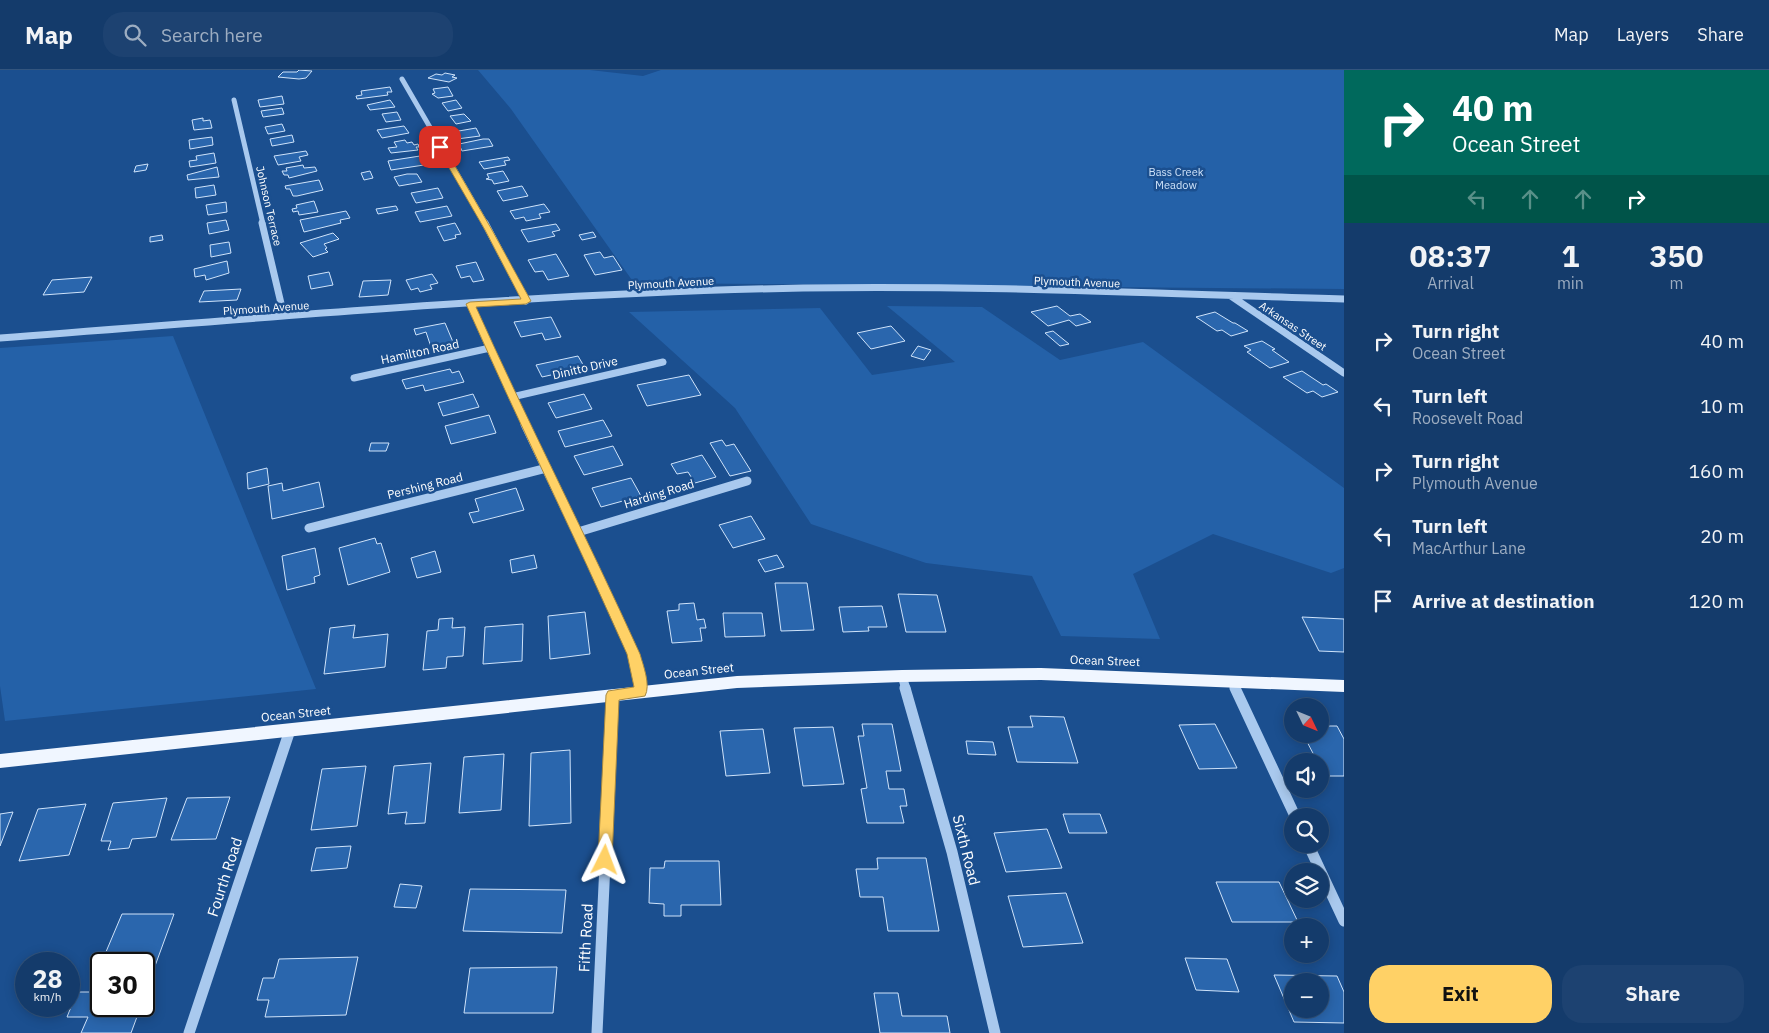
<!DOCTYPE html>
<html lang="en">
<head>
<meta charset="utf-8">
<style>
	:root { --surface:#143b6b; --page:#1d4271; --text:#f1f3f6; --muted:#9dadc1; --line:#33557e; --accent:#ffd166 }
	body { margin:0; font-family:"IBM Plex Sans",sans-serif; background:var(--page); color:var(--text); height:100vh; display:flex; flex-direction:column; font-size:19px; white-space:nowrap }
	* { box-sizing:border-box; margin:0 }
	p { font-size:16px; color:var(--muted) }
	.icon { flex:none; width:28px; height:28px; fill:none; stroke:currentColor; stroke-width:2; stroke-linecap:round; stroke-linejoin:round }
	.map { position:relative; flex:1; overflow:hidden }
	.sheet { display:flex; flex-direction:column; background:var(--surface); width:425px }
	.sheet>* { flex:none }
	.hud { background:#00695c; color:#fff; overflow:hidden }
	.needle { width:32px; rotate:133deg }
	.tools { position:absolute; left:1284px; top:628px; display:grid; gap:10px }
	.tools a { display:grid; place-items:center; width:45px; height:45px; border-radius:50%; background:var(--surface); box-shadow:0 2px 12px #0003,0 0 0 1px var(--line); font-size:25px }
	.speed { position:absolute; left:15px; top:882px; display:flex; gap:10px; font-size:25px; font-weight:700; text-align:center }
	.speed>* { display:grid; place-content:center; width:65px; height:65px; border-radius:50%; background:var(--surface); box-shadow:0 2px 12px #0003,0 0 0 1px var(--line); line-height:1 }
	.speed small { font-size:12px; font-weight:400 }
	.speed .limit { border:2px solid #111; border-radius:8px; background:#fff; color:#111 }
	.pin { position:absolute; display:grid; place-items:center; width:42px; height:42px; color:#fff; margin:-21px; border-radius:10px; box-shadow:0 2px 8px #0006 }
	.me { position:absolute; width:55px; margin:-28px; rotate:3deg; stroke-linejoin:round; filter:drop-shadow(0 0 4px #0008) }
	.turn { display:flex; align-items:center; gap:18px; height:105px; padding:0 25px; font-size:22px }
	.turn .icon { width:65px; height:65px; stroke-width:2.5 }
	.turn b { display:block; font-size:35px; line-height:42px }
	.lanes { display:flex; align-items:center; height:48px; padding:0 25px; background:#0003; justify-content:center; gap:25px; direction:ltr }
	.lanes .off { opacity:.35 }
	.eta { display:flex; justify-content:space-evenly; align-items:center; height:85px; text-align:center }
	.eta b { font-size:30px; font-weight:800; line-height:35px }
	.button { display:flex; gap:10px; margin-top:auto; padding:10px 25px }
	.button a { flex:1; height:58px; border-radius:20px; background:var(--accent); color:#111; font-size:20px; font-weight:800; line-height:58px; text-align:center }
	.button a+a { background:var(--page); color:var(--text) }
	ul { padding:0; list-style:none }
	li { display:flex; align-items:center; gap:15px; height:65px; padding:0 25px }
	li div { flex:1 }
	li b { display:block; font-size:19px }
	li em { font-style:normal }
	header { display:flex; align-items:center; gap:30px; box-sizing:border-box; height:70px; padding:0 25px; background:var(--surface); border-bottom:1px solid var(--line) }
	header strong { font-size:24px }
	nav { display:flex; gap:28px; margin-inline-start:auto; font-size:18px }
	.search { width:350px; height:45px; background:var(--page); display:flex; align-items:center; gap:12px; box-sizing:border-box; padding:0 18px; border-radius:20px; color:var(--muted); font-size:19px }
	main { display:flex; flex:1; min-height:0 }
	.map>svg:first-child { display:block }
</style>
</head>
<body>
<header>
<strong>Map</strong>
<div class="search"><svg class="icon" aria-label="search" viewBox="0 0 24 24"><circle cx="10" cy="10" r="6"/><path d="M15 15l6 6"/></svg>Search here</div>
<nav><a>Map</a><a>Layers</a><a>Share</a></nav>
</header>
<main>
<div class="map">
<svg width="1344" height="963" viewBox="0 0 1344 963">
	<rect width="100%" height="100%" fill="#1b4f8f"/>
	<path fill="#2461a8" d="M478,0h112l53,6 18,-6h683v219l-710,-6 -123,-174z
		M887,236l95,1 78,53 83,-18 201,146v80l-13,5 -118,-39 -80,40 27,65 -99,-3 -29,-60 -106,-13 -115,-39 -76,-116 -106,-96 191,-4 52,67 83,-13z
		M173,266l143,353 -311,32 -5,-35v-338z"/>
	<path fill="#2a66ad" stroke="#cfe3fa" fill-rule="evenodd" d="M299,0l13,1 -6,7 -7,1 -21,-2 5,-5h14z
		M445,3l10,2 -3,2 5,1 -8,4 -21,-4 8,-4 6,1z
		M390,17l2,5h-5l1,3 -31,4 -1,-3 6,-1 -1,-4z
		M448,17l5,9 -15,2 -6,-4 3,-1 -2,-4z
		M282,26l2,8 -24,3 -2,-7z
		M390,30l5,7 -25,3 -3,-5z
		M456,30l6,8 -14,3 -6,-8z
		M282,38l2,6 -21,3 -2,-6z
		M397,42l4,8 -15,2 -4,-8z
		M464,44l7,7 -15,3 -6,-8z
		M203,48v3l7,-1 2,8 -18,2 -2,-10z
		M282,54l3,7 -17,3 -3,-7z
		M404,56l5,7 -27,5 -5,-8z
		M476,58l4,8 -23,3 -4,-7z
		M292,65l2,7 -22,4 -2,-7z
		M212,67l1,8 -23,4 -1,-9z
		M483,69h6l4,7 -31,5 -3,-7z
		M405,70l2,3 5,-1 2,3 4,-1 1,3h-3l2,3 -27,3 -3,-5 9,-1 -3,-5z
		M306,81l2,4 -9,2 2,4 -23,4 -4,-9z
		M214,83l2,10 -26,4 -1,-6 8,-1 -1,-4z
		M420,86l1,2 7,-1 1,4 -6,1 1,3 -33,5 -3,-9z
		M508,87l2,3 -6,1 2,4 -22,4 -5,-7z
		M148,94l-2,6 -12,2 2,-6z
		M303,95l1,3 11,-1 2,4 -28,7 -1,-3h-4l-2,-4h5l-1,-3z
		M217,97l2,10 -31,3 -1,-5z
		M370,101l3,7 -9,2 -3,-7z
		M503,101l6,10 -15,3 -2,-4 -6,-1 3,-1 -2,-4z
		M407,104h10l5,8 -23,4 -5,-9z
		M319,110l4,10 -26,6h-4l-3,-7h-4l-1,-3z
		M214,115l2,10 -20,3 -1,-10z
		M522,116l6,10 -25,5 -6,-10z
		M438,118l5,10 -27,5 -5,-10z
		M314,131l4,11 -19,3 -1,-4 -5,1 -1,-3 5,-1 -1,-3z
		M226,132l1,10 -19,3 -2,-10z
		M544,134l6,8 -11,2 2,4 -15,3 -2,-4 -9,2 -5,-8z
		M396,136l2,4 -20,4 -2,-5z
		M447,136l5,10 -32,6 -5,-10z
		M346,141l4,7 -10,2 1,3 -37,9 -4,-12z
		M226,150l3,10 -20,4 -2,-11z
		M455,153l6,11 -6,1 1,3 -12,3 -7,-14z
		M556,154l4,6 -8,2 3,4 -27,6 -7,-12z
		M593,162l3,5 -14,3 -3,-5z
		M333,163l6,6 -15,5 3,4 -2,1 3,3 -15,5 -13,-14z
		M162,165l1,5 -13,2v-5z
		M229,172l2,11 -20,4 -1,-12z
		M600,182l4,6 9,-2 9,14 -27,5 -11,-20z
		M556,184l13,22 -21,4 -5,-9 -8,1 -7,-12z
		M227,191l2,12 -23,7 -1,-5 -10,2 -1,-8z
		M476,192l8,18 -11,2 -3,-6 -9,2 -5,-12z
		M329,202l4,13 -22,4 -3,-13z
		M432,204l6,9 -8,2 2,4 -12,3 -2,-4 -7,2 -5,-10z
		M92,207l-8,15 -41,3 9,-15z
		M391,210l-3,15 -29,2 4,-16z
		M241,219l-4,11 -38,2 5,-11z
		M1057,236l13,10 10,-2 11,8 -15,4 -7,-6 -21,6 -17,-14z
		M1215,242l18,11h2l13,8 -17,5 -9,-6 -5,1 -21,-14z
		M551,247l10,20 -16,3 -3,-7 -21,4 -7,-15z
		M445,253l8,19 -22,5 -5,-15 -10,3 -2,-6z
		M891,256l14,15 -34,8 -14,-16z
		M1053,261l16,13 -9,2 -15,-13z
		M1262,271l13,8 -3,1 17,12 -19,6 -23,-16 4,-2 -7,-4z
		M918,276l13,4 -7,10 -13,-4z
		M578,286l7,12 -18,4 1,2 -6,2 -2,-3 -18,4 -6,-12z
		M450,299l2,4 7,-2 5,11 -39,9 -2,-6 -17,4 -4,-9z
		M1302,301l21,14 3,-1 12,8 -16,5 -9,-6 -6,2 -24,-16z
		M689,305l12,20 -54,11 -10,-21z
		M473,324l6,13 -36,9 -5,-13z
		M584,324l8,15 -36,9 -8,-15z
		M489,345l7,18 -45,11 -6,-18z
		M603,350l9,16 -47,11 -7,-16z
		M722,370l4,6 8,-2 17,27 -21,5 -20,-33z
		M371,373h18l-3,8h-17z
		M613,376l10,19 -39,10 -10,-19z
		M702,385l14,22 -21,6 -7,-11 -11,2 -6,-10z
		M267,398l2,16 -21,5 -1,-16z
		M631,408l10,18 -40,11 -9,-19z
		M319,412l5,25 -52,12 -4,-33 14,-3 1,8z
		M516,418l8,22 -51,13 -4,-10 10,-2 -4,-12z
		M751,446l14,23 -32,9 -14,-23z
		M375,468l2,6 4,-1 9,29 -42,13 -9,-37z
		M315,478l5,27 -6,2 1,6 -28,7 -5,-34z
		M435,481l6,21 -24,6 -6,-20z
		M534,485l3,13 -25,5 -2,-13z
		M777,485l7,12 -19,5 -7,-12z
		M775,513h32l7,47 -33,1z
		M898,524l39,1 9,37h-40z
		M694,533l3,17 7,-1 2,9h-6l2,13 -30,2 -5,-32 12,-1v-6z
		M882,536l5,21h-19l1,4 -26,1 -4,-25z
		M585,542l5,42 -40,5 -2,-43z
		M723,543h39l3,23 -40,1z
		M1302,547l42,2v33l-25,-1z
		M453,548l-1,10 13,-1 -2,29 -16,1 -1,11 -23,2 4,-39 11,-1 1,-11z
		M523,554l-1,37 -39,3 2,-37z
		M355,555l-2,13 35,-4 -3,33 -61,7 6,-46z
		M1030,646l34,1 14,46 -61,-1 -9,-35h25z
		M862,654h30l9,47h-15l3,18h15l3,17h-7l4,17h-37l-6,-34 6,-1 -9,-52h6z
		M1215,654l22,44 -38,1 -20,-44z
		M1320,656h17l7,13v37h-19l-5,-10v-5h-3l-14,-27h17z
		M833,657l11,57 -41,2 -9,-58z
		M763,659l7,44 -44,3 -6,-45z
		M966,671l27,1 3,13 -28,-1z
		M570,680l1,73 -42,3 2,-73z
		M504,684l-3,56 -42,3 5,-56z
		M431,693l-6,60 -20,1 2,-12 -19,2 6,-48z
		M366,696l-9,60 -46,4 11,-61z
		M230,727l-14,42 -45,1 16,-42z
		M167,728l-11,39 -24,2 -3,9 -21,2 3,-9h-10l12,-38z
		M86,734l-17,51 -50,6 19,-52z
		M13,742l-13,34v-32z
		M1063,744h37l7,19h-38z
		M1047,759l15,39 -56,4 -12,-39z
		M351,776l-4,22 -36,3 5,-23z
		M877,788h49l13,73h-51l-5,-34h-23l-4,-28h22z
		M665,791h54l2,44h-40v11h-17v-12l-15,-1 1,-35h14z
		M1216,812h63l19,40h-66z
		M400,814l22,2 -6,22 -22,-1z
		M470,819l96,1 -4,43 -99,-2z
		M1066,823l17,50 -60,4 -15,-51z
		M122,844h52l-19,52h-11v-2h-43l-1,2z
		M358,887l-12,58 -81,2 4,-17h-12l6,-22h11l5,-19z
		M1185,888l42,1 12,33 -43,-2z
		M557,897l-4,46h-89l6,-45z
		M1274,905l63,1 7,16v31l-50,-1zM1292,911h28v28h-28z
		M77,922h24v14h40l-10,27h-50l7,-16h-21z
		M874,923h24l4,23h45l3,17h-70z"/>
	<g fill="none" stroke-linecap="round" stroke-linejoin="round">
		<path stroke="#a9c9ee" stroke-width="5" d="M402,9l84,145
			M234,30l29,124"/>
		<path stroke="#a9c9ee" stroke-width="7" d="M262,153l22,93
			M485,153l41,78
			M1231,226l113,77
			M470,234l56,121
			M0,268c267,-20 535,-45 803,-50 180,-3 361,6 541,11
			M354,308l136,-30
			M512,327l151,-35"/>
		<path stroke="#a9c9ee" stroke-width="9" d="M525,354l109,229 6,36
			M309,458l238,-60
			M578,462l169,-51
			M902,606l4,13
			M1232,611l4,8"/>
		<path stroke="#a9c9ee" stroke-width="11" d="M640,618l1,4
			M905,618l47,164 43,181
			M1235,618l60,128
			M1308,774l36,77
			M189,963l101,-303
			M597,963l16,-338"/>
		<path fill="#f0f6ff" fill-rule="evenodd" d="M1041,598l303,12v12l-303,-12 -139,2 -165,6 -737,80v-14l737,-78 165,-6z"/>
	</g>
	<path fill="#ffd166" stroke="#a68842" d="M440,75l4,2 48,83 39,71 -5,3 -50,3c52,116 111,230 164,347 3,11 11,31 5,42l-26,4 -7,160 -2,5 -5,2 -5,-2 -2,-5 8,-165 2,-4 26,-4 -7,-33c-52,-118 -109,-232 -161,-350l4,-2 51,-3 -36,-69 -48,-83z"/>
	<g text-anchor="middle" stroke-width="5" stroke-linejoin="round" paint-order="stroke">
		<g font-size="11" fill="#cfe3fa" stroke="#1b4f8f">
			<text x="1176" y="106">Bass Creek<tspan x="1176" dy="13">Meadow</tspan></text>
		</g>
		<g font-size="11" fill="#fff" stroke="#1b4f8f">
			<text transform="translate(269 136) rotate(77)" y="4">Johnson Terrace</text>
			<text transform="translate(1077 212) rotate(2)" y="4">Plymouth Avenue</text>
			<text transform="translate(671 213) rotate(-3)" y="4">Plymouth Avenue</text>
			<text transform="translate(266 238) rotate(-4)" y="4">Plymouth Avenue</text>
			<text transform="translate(1293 256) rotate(34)" y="4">Arkansas Street</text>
		</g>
		<g font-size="12" fill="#fff" stroke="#1b4f8f">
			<text transform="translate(420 282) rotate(-12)" y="4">Hamilton Road</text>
			<text transform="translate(585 298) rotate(-13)" y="4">Dinitto Drive</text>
			<text transform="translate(425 416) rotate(-14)" y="4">Pershing Road</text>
			<text transform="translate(659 424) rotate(-17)" y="4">Harding Road</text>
			<text transform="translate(1105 591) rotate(2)" y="4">Ocean Street</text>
			<text transform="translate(699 601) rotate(-6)" y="4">Ocean Street</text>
			<text transform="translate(296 644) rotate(-6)" y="4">Ocean Street</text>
		</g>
		<g font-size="15" fill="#fff" stroke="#1b4f8f">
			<text transform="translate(966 780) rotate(76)" y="5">Sixth Road</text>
			<text transform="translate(225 807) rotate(-72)" y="5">Fourth Road</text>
			<text transform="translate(586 868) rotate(-87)" y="5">Fifth Road</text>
		</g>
	</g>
</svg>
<div class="tools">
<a><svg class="needle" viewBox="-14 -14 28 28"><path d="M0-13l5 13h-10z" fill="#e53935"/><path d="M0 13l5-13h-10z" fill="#9dadc1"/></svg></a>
<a><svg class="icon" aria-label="sound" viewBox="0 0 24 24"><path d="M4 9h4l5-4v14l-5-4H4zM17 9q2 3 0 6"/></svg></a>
<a><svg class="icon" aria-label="search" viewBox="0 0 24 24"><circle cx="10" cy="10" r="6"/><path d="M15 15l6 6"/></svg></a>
<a><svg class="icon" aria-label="layers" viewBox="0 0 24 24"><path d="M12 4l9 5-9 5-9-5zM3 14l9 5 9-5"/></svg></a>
<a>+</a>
<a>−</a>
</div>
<div class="speed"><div>28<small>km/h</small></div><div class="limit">30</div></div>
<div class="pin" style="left:440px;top:77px;background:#d93025"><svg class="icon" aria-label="arrive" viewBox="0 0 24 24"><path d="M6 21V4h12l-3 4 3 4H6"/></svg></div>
<svg class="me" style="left:605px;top:790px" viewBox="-20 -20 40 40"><path d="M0-17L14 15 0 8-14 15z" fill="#ffd166" stroke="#fff" stroke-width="4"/></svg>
</div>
<section class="sheet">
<div class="hud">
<div class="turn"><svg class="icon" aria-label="right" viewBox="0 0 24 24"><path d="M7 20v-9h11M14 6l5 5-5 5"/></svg><div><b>40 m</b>Ocean Street</div></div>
<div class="lanes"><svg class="icon off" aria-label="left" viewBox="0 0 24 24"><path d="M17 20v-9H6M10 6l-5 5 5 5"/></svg><svg class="icon off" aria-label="ahead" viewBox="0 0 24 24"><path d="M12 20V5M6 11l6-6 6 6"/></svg><svg class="icon off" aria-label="ahead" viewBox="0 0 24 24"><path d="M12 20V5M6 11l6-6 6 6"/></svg><svg class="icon" aria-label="right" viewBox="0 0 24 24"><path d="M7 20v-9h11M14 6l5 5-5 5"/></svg></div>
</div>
<div class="eta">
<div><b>08:37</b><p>Arrival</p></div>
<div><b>1</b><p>min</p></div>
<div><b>350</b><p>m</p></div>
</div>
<ul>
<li><svg class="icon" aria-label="right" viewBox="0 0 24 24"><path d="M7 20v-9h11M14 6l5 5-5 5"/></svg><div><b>Turn right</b><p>Ocean Street</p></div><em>40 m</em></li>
<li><svg class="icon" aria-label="left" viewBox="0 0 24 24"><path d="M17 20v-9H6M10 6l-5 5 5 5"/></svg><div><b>Turn left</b><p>Roosevelt Road</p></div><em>10 m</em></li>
<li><svg class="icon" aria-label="right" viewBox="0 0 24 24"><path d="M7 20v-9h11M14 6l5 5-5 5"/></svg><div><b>Turn right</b><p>Plymouth Avenue</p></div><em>160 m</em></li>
<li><svg class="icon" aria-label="left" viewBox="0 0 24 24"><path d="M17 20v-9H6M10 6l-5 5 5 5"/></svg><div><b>Turn left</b><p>MacArthur Lane</p></div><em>20 m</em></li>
<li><svg class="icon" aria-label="arrive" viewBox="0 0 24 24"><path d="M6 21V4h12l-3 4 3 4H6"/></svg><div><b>Arrive at destination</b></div><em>120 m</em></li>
</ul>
<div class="button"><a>Exit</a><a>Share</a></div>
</section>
</main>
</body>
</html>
